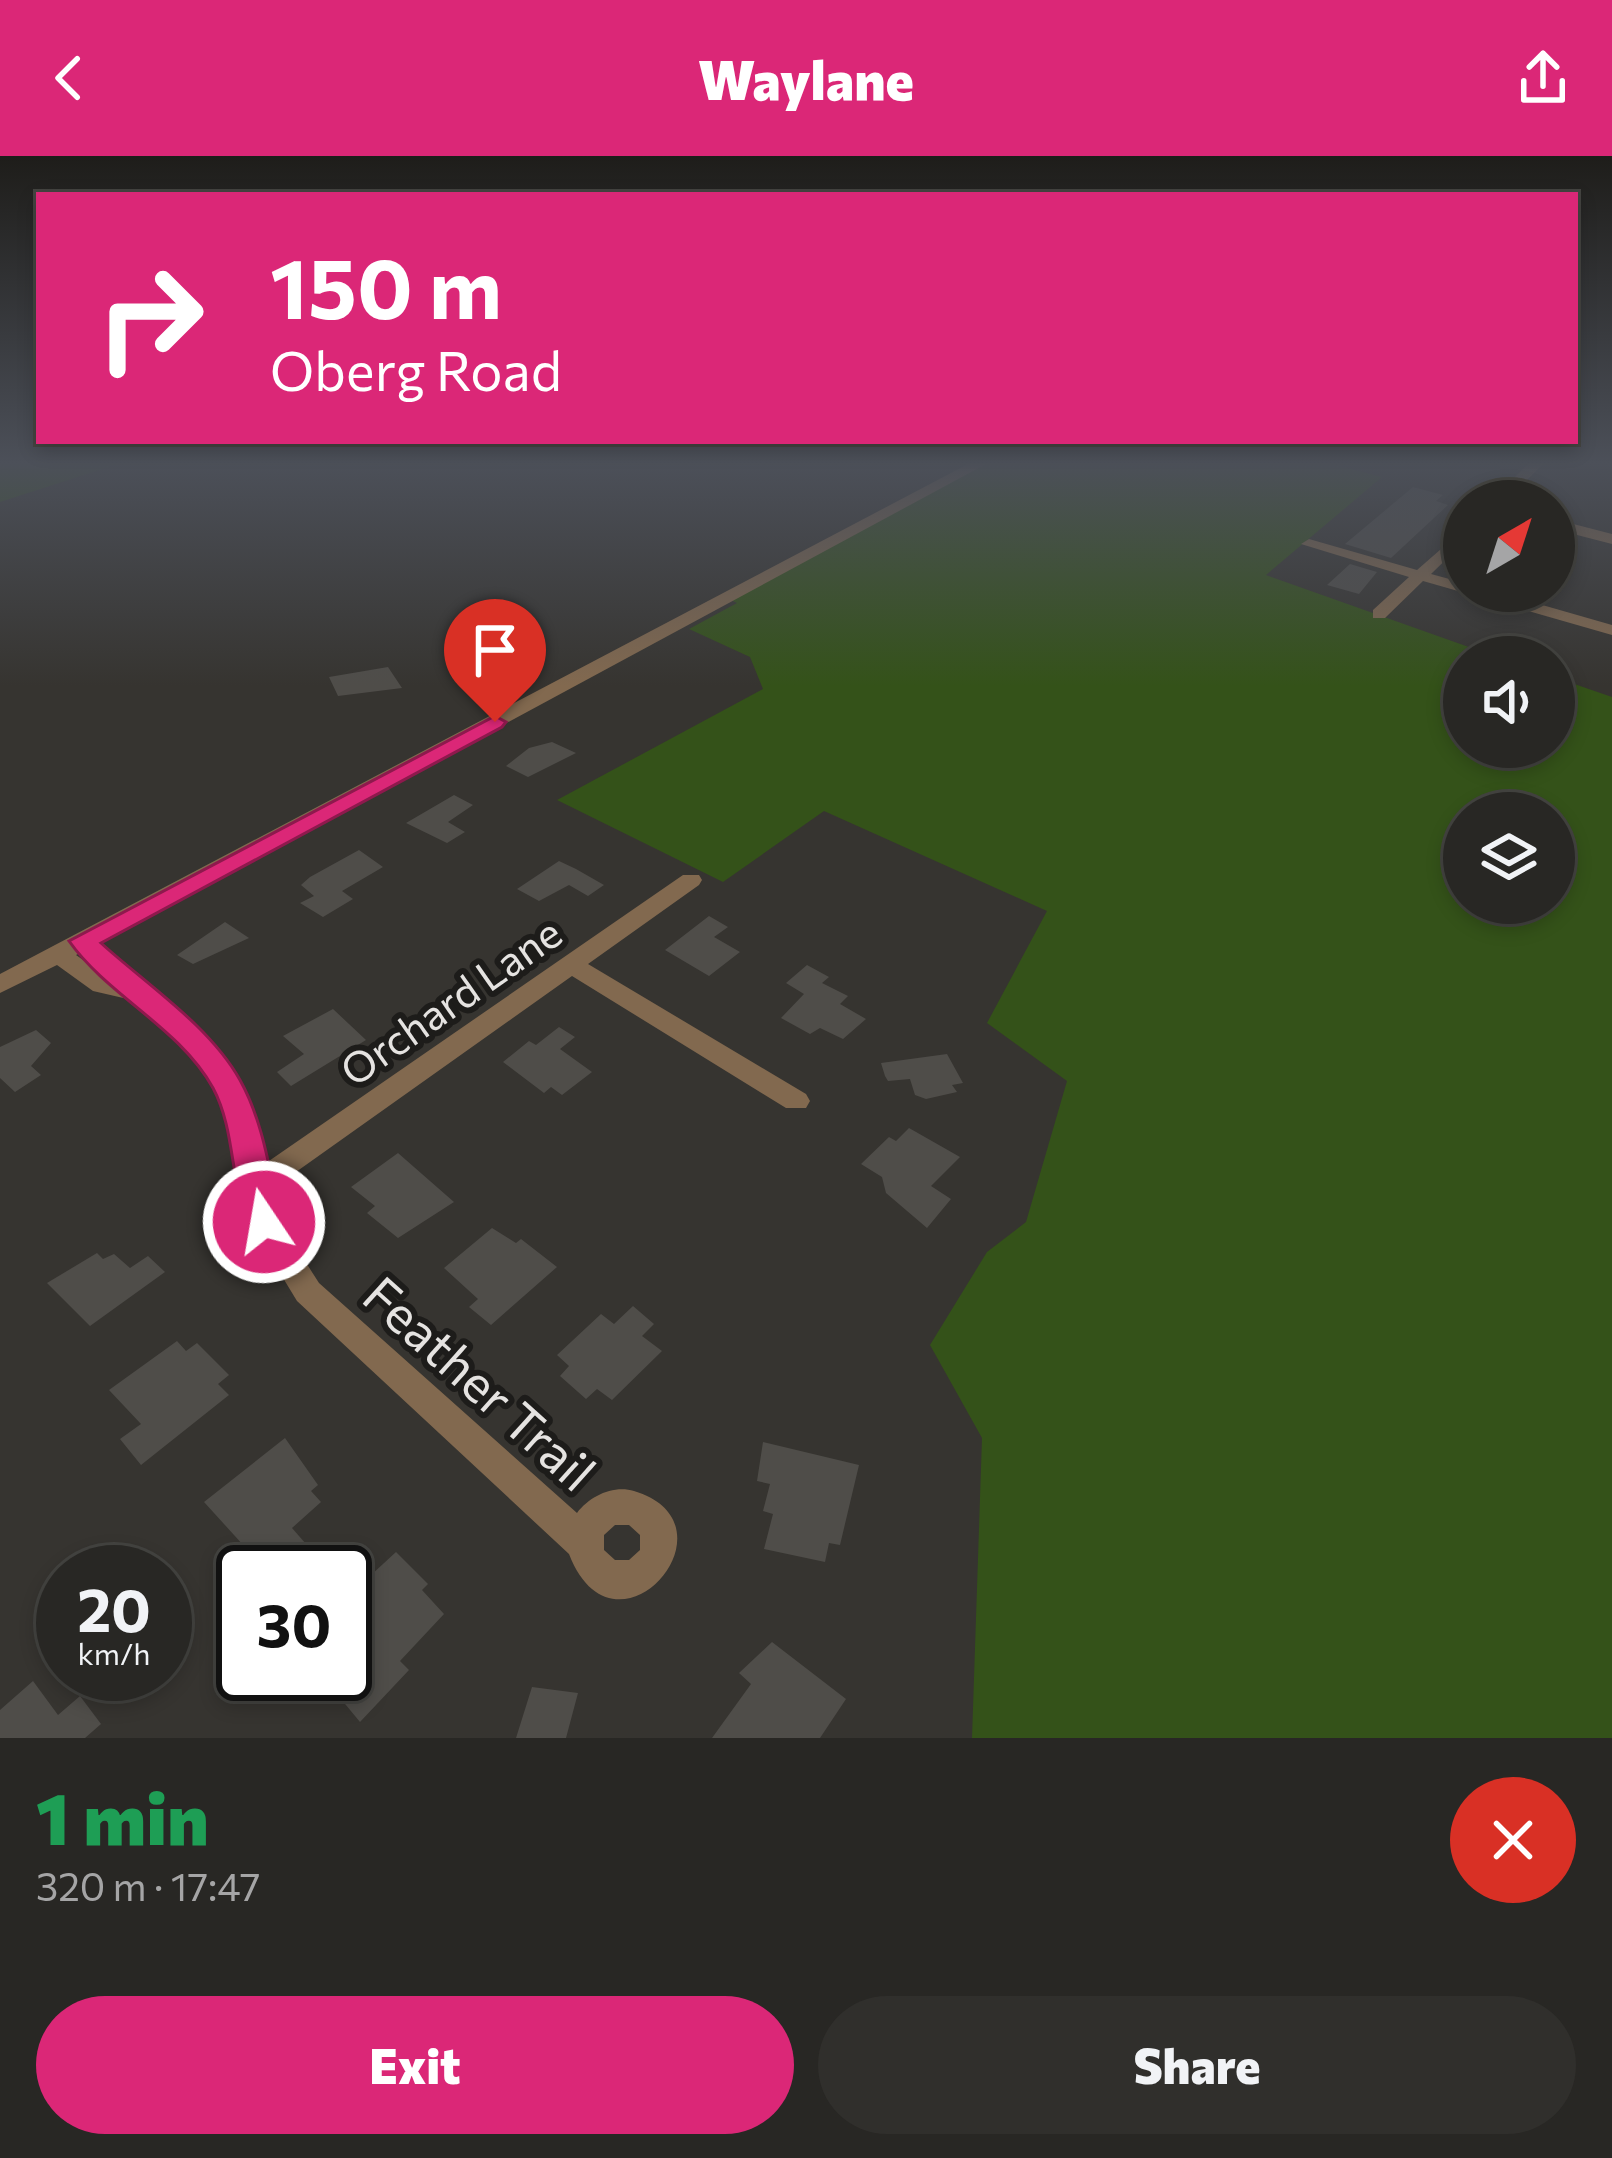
<!DOCTYPE html>
<html lang="en">
<head>
<meta charset="utf-8">
<style>
	:root { --surface:#282724; --page:#302f2c; --text:#f1f3f6; --muted:#a5a5a6; --line:#444441; --accent:#db2777 }
	body { margin:0; font-family:Commissioner,sans-serif; background:var(--page); color:var(--text); height:100vh; display:flex; flex-direction:column; font-size:45px; white-space:nowrap }
	* { box-sizing:border-box; margin:0 }
	p { font-size:39px; color:var(--muted) }
	.icon { flex:none; width:66px; height:66px; fill:none; stroke:currentColor; stroke-width:2; stroke-linecap:round; stroke-linejoin:round }
	.map { position:relative; height:1582px; overflow:hidden }
	.sheet { display:flex; flex-direction:column; background:var(--surface); flex:1 }
	.sheet>* { flex:none }
	.top-card { position:absolute; left:36px; top:36px; width:1542px; height:252px; border-radius:0px; box-shadow:0 6px 18px #0003,0 0 0 3px var(--line); background:#db2777; color:#fff; overflow:hidden }
	.needle { width:78px; rotate:39deg }
	.controls { position:absolute; left:1443px; top:324px; display:grid; gap:24px }
	.controls a { display:grid; place-items:center; width:132px; height:132px; border-radius:50%; background:var(--surface); box-shadow:0 6px 18px #0003,0 0 0 3px var(--line); font-size:60px }
	.speed { position:absolute; left:36px; top:1389px; display:flex; gap:24px; font-size:60px; font-weight:700; text-align:center }
	.speed>* { display:grid; place-content:center; width:156px; height:156px; border-radius:50%; background:var(--surface); box-shadow:0 6px 18px #0003,0 0 0 3px var(--line); line-height:1 }
	.speed small { font-size:30px; font-weight:400 }
	.speed .limit { border:6px solid #111; border-radius:18px; background:#fff; color:#111 }
	.pin { position:absolute; display:grid; place-items:center; width:102px; height:102px; color:#fff; margin:-123px -51px; border-radius:50% 50% 50% 0; rotate:-45deg; box-shadow:0 0 12px #0007 }
	.pin .icon { rotate:45deg }
	.me { position:absolute; width:132px; margin:-66px; rotate:348deg; stroke-linejoin:round; filter:drop-shadow(0 0 9px #0008) }
	.turn { display:flex; align-items:center; gap:42px; height:252px; padding:0 36px; font-size:54px }
	.turn .icon { width:156px; height:156px; stroke-width:2.5 }
	.turn b { display:block; font-size:84px; line-height:102px }
	.round { display:grid; place-items:center; flex:none; width:126px; height:126px; border-radius:63px; background:var(--page) }
	.headline { display:flex; align-items:center; justify-content:space-between; height:204px; padding:0 36px }
	h1 { font-size:72px; font-weight:800; line-height:90px; color:#1e9e55 }
	.primary-button { display:flex; gap:24px; margin-top:auto; padding:24px 36px }
	.primary-button a { flex:1; height:138px; border-radius:72px; background:var(--accent); color:#fff; font-size:48px; font-weight:800; line-height:138px; text-align:center }
	.primary-button a+a { background:var(--page); color:var(--text) }
	header { display:flex; justify-content:space-between; align-items:center; height:156px; padding:0 36px; background:var(--accent); color:#fff; font-size:54px; font-weight:800 }
	.map>svg:first-child { display:block }
</style>
</head>
<body>
<header><svg class="icon" aria-label="back" viewBox="0 0 24 24"><path d="M15 5l-7 7 7 7"/></svg>Waylane<svg class="icon" aria-label="share" viewBox="0 0 24 24"><path d="M12 15V3M7 8l5-5 5 5M5 13v7h14v-7"/></svg></header>
<div class="map">
<svg width="1612" height="1582" viewBox="0 0 1612 1582">
	<rect width="100%" height="100%" fill="#363430"/>
	<path fill="#345219" fill-rule="evenodd" d="M0,308h118l-118,38z
		M969,308h363l50,13 -116,98 231,82h-33v90h90v-70l58,20v1041h-640l10,-300 -52,-93 57,-93 39,-30 41,-141 -80,-58 60,-112 -223,-100 -101,71 -166,-82 206,-111 -13,-32 -61,-28 48,-26 -16,-8zM1464,657h90v90h-90z"/>
	<path fill="#4f4d49" d="M1413,331l30,8 -7,6 12,4 -57,53 -46,-14z
		M1350,408l27,8 -18,22 -32,-9z
		M388,511l14,21 -64,8 -9,-19z
		M552,586l24,11 -48,24 -22,-11 23,-18z
		M454,639l19,10 -25,17 17,10 -18,11 -41,-20z
		M359,694l24,17 -41,24 11,8 -30,18 -23,-14 14,-7 -13,-11 9,-8z
		M559,705l17,8 28,16 -16,11 -19,-11 -30,16 -22,-12z
		M709,760l19,11 -14,10 26,15 -31,24 -44,-26z
		M225,766l24,16 -56,26 -16,-9z
		M807,809l22,12 -7,6 26,13 -8,8 26,15 -23,20 -23,-11 -10,6 -29,-16 23,-24 -18,-11z
		M333,853l33,31 -75,46 -14,-14 27,-18 -21,-18z
		M559,871l16,10 -15,12 32,23 -30,23 -11,-8 -7,6 -41,-31 26,-21 7,4z
		M36,874l15,13 -20,23 10,9 -26,17 -15,-14v-31z
		M947,898l16,29 -11,2 5,7 -31,7 -11,-4 -5,-16 -22,2 -3,-5 -4,-13z
		M909,972l51,29 -29,29 20,13 -24,29 -41,-35 -4,-16 -21,-13 28,-27 7,4z
		M398,997l56,49 -56,36 -31,-25 8,-7 -24,-19z
		M492,1072l24,15 5,-4 36,28 -66,58 -22,-18 9,-8 -34,-31z
		M97,1097l6,6 11,-5 16,14 18,-12 17,16 -75,54 -43,-43z
		M633,1150l21,18 -12,12 20,15 -50,49 -15,-11 -11,10 -26,-23 9,-10 -12,-11 44,-41 13,10z
		M177,1185l9,10 11,-8 32,32 -11,9 11,11 -88,70 -21,-26 21,-15 -32,-34z
		M285,1282l33,47 -7,6 10,11 -29,26 14,16 -30,28h-17l-10,-11 5,-4 -50,-55z
		M763,1286l96,23 -19,80 -11,-2 -4,19 -61,-13 9,-35 -10,-3 7,-27 -13,-3z
		M396,1396l32,32 -6,6 22,24 -44,47 9,9 -49,52 -24,-29 21,-21 -12,-13v-36l7,-6 -7,-18z
		M772,1486l74,57 -26,39h-108l39,-54 -12,-11z
		M33,1525l25,34 22,-19 21,28 -16,14h-85v-28z
		M532,1531l46,6 -12,45h-50z"/>
	<g fill="none" stroke-linecap="round" stroke-linejoin="round">
		<path fill="#82694f" fill-rule="evenodd" d="M968,308h18l-887,479c46,41 100,80 136,131 17,25 25,60 31,89l417,-288h16l3,5 -3,5 -111,79 218,130 4,7 -4,7h-20l-214,-132 -300,213 6,30 41,64 258,230c13,-17 36,-28 57,-22 110,33 -19,182 -65,63l-272,-253 -48,-79 -18,-92 -17,-44 -28,-35 -54,-51 -39,-9 -36,-26 -57,28v-19zM80,797l22,20 -26,-18zM615,1369h14l11,10v15l-11,10h-14l-11,-10v-15z
			M1528,308h15l-37,37h-15z
			M1554,363l58,15v10l-58,-15z
			M1464,373v13l-33,32 33,9v8h29l119,34v10l-189,-54 -38,37h-12v-8l36,-33 -108,-33 8,-5 108,31z"/>
	</g>
	<linearGradient id="sky" x2="0" y2="1"><stop stop-color="#1e1d1a"/><stop offset="0.58" stop-color="#4c5059"/><stop offset="1" stop-color="#4c5059" stop-opacity="0"/></linearGradient>
	<rect width="1612" height="530" fill="url(#sky)"/>
	<path fill="#db2777" stroke="#8e194d" stroke-width="3" d="M495,560l11,6 -4,5 -401,216c45,41 109,83 139,137 24,43 30,94 41,142l-5,10h-24c-23,-44 -15,-99 -39,-144 -33,-60 -105,-92 -144,-147z"/>
	<g text-anchor="middle" stroke-width="12" stroke-linejoin="round" paint-order="stroke">
		<g font-size="42" fill="#e5e3e1" stroke="#1d1c1a">
			<text transform="translate(451 846) rotate(-35)" y="15">Orchard Lane</text>
		</g>
		<g font-size="51" fill="#e5e3e1" stroke="#1d1c1a">
			<text transform="translate(479 1228) rotate(42)" y="18">Feather Trail</text>
		</g>
	</g>
</svg>
<div class="controls">
<a><svg class="needle" viewBox="-14 -14 28 28"><path d="M0-13l5 13h-10z" fill="#e53935"/><path d="M0 13l5-13h-10z" fill="#a5a5a6"/></svg></a>
<a><svg class="icon" aria-label="sound" viewBox="0 0 24 24"><path d="M4 9h4l5-4v14l-5-4H4zM17 9q2 3 0 6"/></svg></a>
<a><svg class="icon" aria-label="layers" viewBox="0 0 24 24"><path d="M12 4l9 5-9 5-9-5zM3 14l9 5 9-5"/></svg></a>
</div>
<div class="speed"><div>20<small>km/h</small></div><div class="limit">30</div></div>
<div class="pin" style="left:495px;top:566px;background:#d93025"><svg class="icon" aria-label="arrive" viewBox="0 0 24 24"><path d="M6 21V4h12l-3 4 3 4H6"/></svg></div>
<svg class="me" style="left:264px;top:1066px" viewBox="-20 -20 40 40"><circle r="17" fill="#db2777" stroke="#fff" stroke-width="3"/><path d="M0-11L8 9 0 5-8 9z" fill="#fff"/></svg>
<div class="top-card">
<div class="turn"><svg class="icon" aria-label="right" viewBox="0 0 24 24"><path d="M7 20v-9h11M14 6l5 5-5 5"/></svg><div><b>150 m</b>Oberg Road</div></div>
</div>
</div>
<section class="sheet">
<div class="headline"><div><h1>1 min</h1><p>320 m · 17:47</p></div><a class="round" style="background:#d93025;color:#fff"><svg class="icon" aria-label="close" viewBox="0 0 24 24"><path d="M6 6l12 12M18 6L6 18"/></svg></a></div>
<div class="primary-button"><a>Exit</a><a>Share</a></div>
</section>
</body>
</html>
